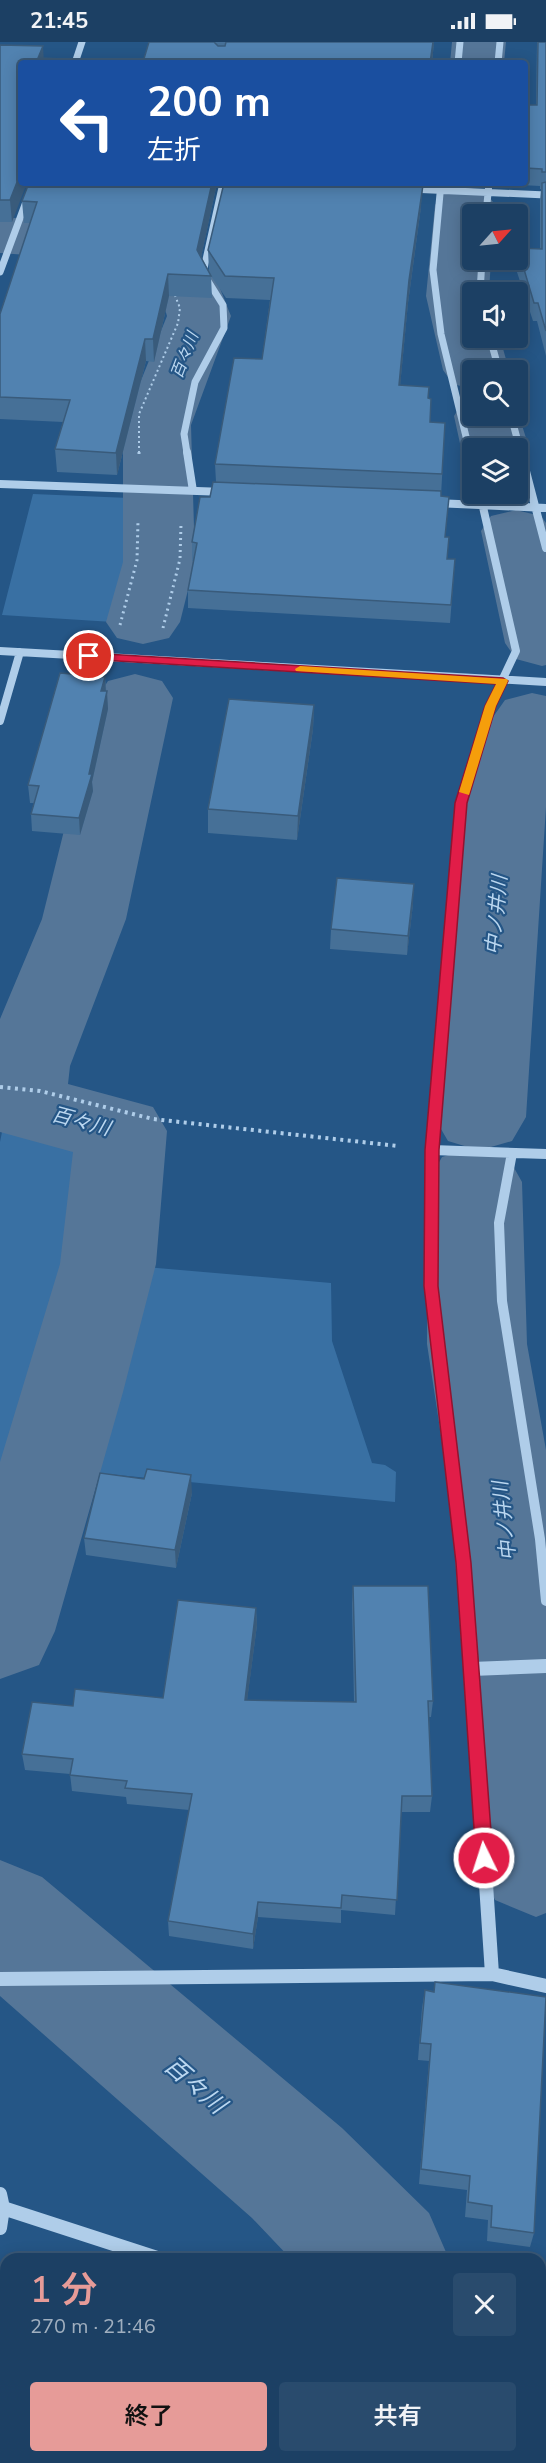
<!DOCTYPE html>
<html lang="ja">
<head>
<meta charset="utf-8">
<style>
	:root { --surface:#1c4064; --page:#294b6d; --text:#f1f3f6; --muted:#a0afbf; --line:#3a5978; --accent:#e69b98 }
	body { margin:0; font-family:"Nunito Sans","Noto Sans JP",sans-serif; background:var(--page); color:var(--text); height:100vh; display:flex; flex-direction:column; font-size:22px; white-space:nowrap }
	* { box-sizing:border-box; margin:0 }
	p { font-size:20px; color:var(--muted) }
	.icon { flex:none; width:33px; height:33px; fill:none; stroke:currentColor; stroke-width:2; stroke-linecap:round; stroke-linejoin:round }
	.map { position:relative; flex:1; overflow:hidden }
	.drawer { position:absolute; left:0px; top:2211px; width:546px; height:210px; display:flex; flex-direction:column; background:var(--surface); border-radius:18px 18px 0 0; box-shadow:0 3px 15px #0003,0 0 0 2px var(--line) }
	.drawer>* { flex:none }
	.guide { position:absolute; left:18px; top:18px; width:510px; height:126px; border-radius:6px; box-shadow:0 3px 15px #0003,0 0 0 2px var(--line); background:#1a4fa0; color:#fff; overflow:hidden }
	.needle { width:39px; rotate:63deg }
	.buttons { position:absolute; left:462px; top:162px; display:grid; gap:12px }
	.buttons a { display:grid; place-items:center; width:66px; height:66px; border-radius:6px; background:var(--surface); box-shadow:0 3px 15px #0003,0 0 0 2px var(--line); font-size:30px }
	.pin { position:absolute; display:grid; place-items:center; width:51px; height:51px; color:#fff; margin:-26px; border:3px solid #fff; border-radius:50%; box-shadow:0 2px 6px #0007 }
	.me { position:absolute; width:66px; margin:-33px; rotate:356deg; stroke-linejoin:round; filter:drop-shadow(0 0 4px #0008) }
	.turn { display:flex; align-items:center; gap:21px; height:126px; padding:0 30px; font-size:27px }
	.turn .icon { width:78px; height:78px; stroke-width:2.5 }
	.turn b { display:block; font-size:42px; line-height:51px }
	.round { display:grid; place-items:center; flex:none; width:63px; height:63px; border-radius:6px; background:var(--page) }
	.overview { display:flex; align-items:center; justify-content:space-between; height:102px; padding:0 30px }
	h1 { font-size:36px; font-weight:600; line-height:45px; color:var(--accent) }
	.action { display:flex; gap:12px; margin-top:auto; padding:12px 30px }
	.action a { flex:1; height:69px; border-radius:6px; background:var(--accent); color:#111; font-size:24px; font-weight:600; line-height:69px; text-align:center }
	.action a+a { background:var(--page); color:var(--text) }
	.status { display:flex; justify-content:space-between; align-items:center; height:42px; padding:0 30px; background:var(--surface); direction:ltr }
	.status svg { height:16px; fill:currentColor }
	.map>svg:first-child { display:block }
</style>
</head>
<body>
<div class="status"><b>21:45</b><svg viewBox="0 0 49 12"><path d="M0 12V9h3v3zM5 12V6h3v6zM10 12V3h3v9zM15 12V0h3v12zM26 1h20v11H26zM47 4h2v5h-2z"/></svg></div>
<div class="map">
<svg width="546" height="2421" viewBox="0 0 546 2421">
	<rect width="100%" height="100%" fill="#255686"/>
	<path fill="#3970a3" d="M33,452l96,4v63l-16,61 -111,-7z
		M0,1054h3l12,19 88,24 -18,136 -85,278v-411l2,-10z
		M134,1224l197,17 1,58 40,122 13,2 11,7 -1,30 -308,-30z"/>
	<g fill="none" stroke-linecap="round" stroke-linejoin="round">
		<path fill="#557698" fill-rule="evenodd" d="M452,0h54l-2,21h-54z
			M465,145l21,5 9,13 -1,9h-22v46h19l-2,32h-17v46h28l9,32h-37v19l-19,-5 -10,-14 -17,-74 9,-91 9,-13z
			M0,175c60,4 172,5 212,57 9,13 13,28 19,42l-40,109 4,137 -15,60 -11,16 -26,6 -26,-6 -11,-16 17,-60v-137l44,-109 -7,-23 -27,-20 -38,-13 -95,-7z
			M472,358v16h46v-4l11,36 -10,14 -1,-14h-46l-1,14 -10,-14 -7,-32 9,-14z
			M516,468l25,6 5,7v142l-4,1 -26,-7 -11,-16 -24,-112 10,-15z
			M135,632l27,7 11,17 -47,221 -56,147 -2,18 85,23 14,24 -11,133 -33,128 -68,239 -16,34 -39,14v-217l60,-198 13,-112 -73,-20v-113l42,-100 55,-221 11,-17z
			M532,651l14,3v111l-20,310 -14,24 -28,8 24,8 14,25 5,162 19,106v463l-10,4 -41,-17 -18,-39 -26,-360 -24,-157 1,-162 14,-25 29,-9 -23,-7 -14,-24 30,-304 29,-96 12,-17z
			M0,1818l42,17 300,251 87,85 20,46h-158l-39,-41 -252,-222z
			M546,2237v148l-6,2v-148z"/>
		<path stroke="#afcde9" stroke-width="2" stroke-dasharray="2 3" stroke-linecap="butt" d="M139,411v-39l39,-91 2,-15 -6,-15"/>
		<path stroke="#afcde9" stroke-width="3" stroke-dasharray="2 4" stroke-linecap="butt" d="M139,410v4
			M120,583l17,-65 1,-39
			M163,586l17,-69 1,-35"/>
		<path stroke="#afcde9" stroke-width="4" stroke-dasharray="3 4.5" stroke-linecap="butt" d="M0,1045l40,4 113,28 245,27"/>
		<path stroke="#afcde9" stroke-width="7" d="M75,21l7,-21
			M458,21l2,-21
			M498,21l2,-21
			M441,141l-8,87 8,64 29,119
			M410,147l136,6
			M486,172l3,-31
			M0,230l33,-89
			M480,250l2,-32
			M490,296l9,32
			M511,374l10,37
			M187,411l-3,-19 11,-52 29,-54 -1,-23 -20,-32 20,-90"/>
		<path stroke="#afcde9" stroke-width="8" d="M187,410l6,39
			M470,410l2,10
			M521,410l25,96
			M0,442l225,8
			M435,461l111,5
			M0,609l546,31
			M0,679l20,-69
			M447,931l14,-170 29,-97 26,-55 -36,-157"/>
		<path stroke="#afcde9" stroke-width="10" d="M447,930l-15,178 -1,136 33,277 5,68
			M432,1108l114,4
			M512,1111l-13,70 3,78 38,238 6,62"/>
		<path stroke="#afcde9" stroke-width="14" d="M469,1587l23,345
			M472,1627l74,-3
			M0,1937l492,-5 54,12
			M0,2152l3,14 -3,20
			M3,2166l157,51
			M478,2415l6,6"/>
	</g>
	<path fill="#467097" d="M149,0h285l-2,21h-411l-9,159h-12v-177l43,13 100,4z
		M537,0h9v314l-9,-35h-4l-18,-55 1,-6h2v-12l22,1v-49l1,-11h-1v-3l-19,-1v-2h4v-78h11z
		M29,141h188l-16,74 8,14 -1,-21 213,-43 -13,96 -8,83 28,12 2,24 15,1 -4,73 6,63h8l-5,64 -262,-15v-18l5,-29h-1v-19l24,-60 -1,-18 47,-105 8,-59 -44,-2 -15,-22 1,22 -43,-2 -15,66 -8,-1 -29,114 -60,-3 -2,-23 8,-27 -63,-3v-105l30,-91h-6l-2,-22z
		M105,635l3,32 -16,73 1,9 -13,44 -48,-4 -1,-17 3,-11h-4l-2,-18z
		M314,663l-1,24 -16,111 -89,-7v-24z
		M413,862l-6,51 -77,-6 1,-20z
		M192,1451l-16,75 -90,-13 -2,-17z
		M353,1544l80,115 -2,16h-2l3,79 -2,16h-29l-6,103 -54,-5v13l-83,-6 -5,32 -84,-13 -1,-15 21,-111 -62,-6 -1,-7 -54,-6 -2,-17 -45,-4 -3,-16 51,-48 90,-8 93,-90 1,17 -10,75 107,2 -2,-99z
		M435,1940l99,251 -4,14 -43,-6 1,-21 -23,-3 2,-27 -48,-6 10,-123 -11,-1 4,-52 3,-18 9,1z"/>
	<path fill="#395b7b" d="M433,0h1l-2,21h-2z
		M43,4l1,17 -6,-5z
		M21,130v11h6l-15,39 -2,-22z
		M212,141h5l-19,89 -1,-22z
		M423,143l-2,22 -13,96 -10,105 1,-23 10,-105z
		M168,232l1,22 -15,66 -1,-23z
		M145,297l1,22 -29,114 -1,-22z
		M105,635l1,17 -5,-3z
		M107,649l1,18 -16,73 1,9 -13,44 -1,-17z
		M314,663l-1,24 -16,111 1,-24z
		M414,842l-1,20 -6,51 1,-19z
		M191,1433l1,18 -16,75 -1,-18z
		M256,1566l1,17 -12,92v-17z
		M258,1860v15l-5,32v-15z"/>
	<path fill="#5182b0" stroke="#395b7b" stroke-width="1.5" d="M149,0h65l4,4h7l1,-4h207l-3,21h-409v109l-11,28h-10v-155l43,1 -5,12 105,4z
		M538,0h8v130h-4v-3l-17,-1v-63h12z
		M546,140v149l-8,-28h-4l-16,-54v-1l24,1v-66z
		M29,141h183l-15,67 14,26 -43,-2 -15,65h-8l-29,114 -61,-4 15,-49 -70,-3v-83l37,-112 -15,-1z
		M224,141h157l42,2 -14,95 -10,105 30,2 -1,11 3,1 -1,23 15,1 -3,51 -227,-10 19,-106 28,1 12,-81 -49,-2 -17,-26z
		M213,440l228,9v5l8,1 -4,40h4l-2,22h8l-4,46 -263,-15 9,-47 -5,-1 8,-45h10z
		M60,631l45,4 -4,14h6l-18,83h3l-13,44 -48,-4 8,-28 -11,-1z
		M229,657l85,6 -16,111 -90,-7z
		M337,836l77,6 -6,52 -77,-7z
		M147,1427l44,6 -16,75 -91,-12 16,-65 44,6z
		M353,1544h75l5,115h-5l4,95h-30l-5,104 -55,-5 -1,13 -83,-6 -5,32 -85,-13 24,-127 -67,-6 2,-7 -57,-6 3,-16 -51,-5 10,-52 41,4 2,-17 88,9 15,-98 78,8 -11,92 111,2z
		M435,1940l111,15 -12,236 -43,-6 1,-21 -24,-4 2,-26 -49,-7 10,-125 -11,-1 5,-53 9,2z"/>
	<path fill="#e11d48" stroke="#92132f" stroke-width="1.5" d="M89,611l414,25 5,3 -12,25 -29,97 -28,347 -1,136 33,277 22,295 -3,6 -6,2 -6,-2 -2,-6 -20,-295 -32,-277 1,-136 30,-347 30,-97 11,-22 -411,-25 -1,-3z"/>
	<path fill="#f59e0b" d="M300,624l207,13 1,2 -12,25 -27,89 -10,-3 26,-86 11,-22 -200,-13 -1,-2z"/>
	<g text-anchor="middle" stroke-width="4.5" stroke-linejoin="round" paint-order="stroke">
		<g font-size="16" font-style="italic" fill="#bbd7f0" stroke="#255686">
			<text transform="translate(184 313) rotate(-69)" y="6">百々川</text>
		</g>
		<g font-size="20" font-style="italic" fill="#bbd7f0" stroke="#255686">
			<text transform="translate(496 873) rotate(-85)" y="7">中ノ井川</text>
			<text transform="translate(81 1079) rotate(15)" y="7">百々川</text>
			<text transform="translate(504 1479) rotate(-96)" y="7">中ノ井川</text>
		</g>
		<g font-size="24" font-style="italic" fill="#bbd7f0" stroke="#255686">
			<text transform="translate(195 2043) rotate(41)" y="8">百々川</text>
		</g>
	</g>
</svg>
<div class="buttons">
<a><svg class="needle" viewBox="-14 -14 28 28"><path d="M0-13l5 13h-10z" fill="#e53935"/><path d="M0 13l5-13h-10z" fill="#a0afbf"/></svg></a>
<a><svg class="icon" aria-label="sound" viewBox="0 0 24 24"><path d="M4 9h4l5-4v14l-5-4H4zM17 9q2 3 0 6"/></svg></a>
<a><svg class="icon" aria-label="search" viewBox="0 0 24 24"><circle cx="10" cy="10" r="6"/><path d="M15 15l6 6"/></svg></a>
<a><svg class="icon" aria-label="layers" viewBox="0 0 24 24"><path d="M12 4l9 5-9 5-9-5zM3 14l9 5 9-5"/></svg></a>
</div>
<div class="pin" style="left:89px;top:614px;background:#d93025"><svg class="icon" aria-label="arrive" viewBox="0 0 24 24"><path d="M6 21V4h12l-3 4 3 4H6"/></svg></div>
<svg class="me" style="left:484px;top:1816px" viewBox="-20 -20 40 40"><circle r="17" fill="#e11d48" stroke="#fff" stroke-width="3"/><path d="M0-11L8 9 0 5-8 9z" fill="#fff"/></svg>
<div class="guide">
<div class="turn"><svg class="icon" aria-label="left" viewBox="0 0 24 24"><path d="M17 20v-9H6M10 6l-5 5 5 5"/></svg><div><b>200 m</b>左折</div></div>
</div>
<section class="drawer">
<div class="overview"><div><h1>1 分</h1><p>270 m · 21:46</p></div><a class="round"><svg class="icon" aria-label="close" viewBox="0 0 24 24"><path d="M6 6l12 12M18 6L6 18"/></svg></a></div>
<div class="action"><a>終了</a><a>共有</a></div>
</section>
</div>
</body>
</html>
